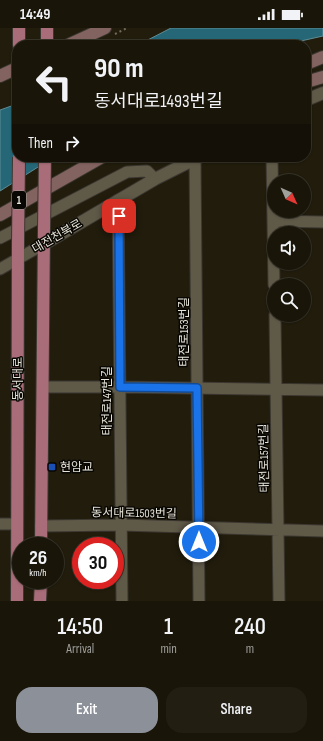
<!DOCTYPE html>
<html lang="en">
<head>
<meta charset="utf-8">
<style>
	:root { --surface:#191509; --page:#221e12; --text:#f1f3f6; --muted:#9f9f9c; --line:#37342a; --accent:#8c9099 }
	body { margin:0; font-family:"Sofia Sans Condensed","Noto Sans KR",sans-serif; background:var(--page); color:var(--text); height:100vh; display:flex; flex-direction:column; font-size:15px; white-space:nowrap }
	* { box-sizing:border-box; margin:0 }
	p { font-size:13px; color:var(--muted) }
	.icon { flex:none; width:22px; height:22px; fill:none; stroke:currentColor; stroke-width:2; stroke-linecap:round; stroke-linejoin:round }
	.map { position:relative; height:573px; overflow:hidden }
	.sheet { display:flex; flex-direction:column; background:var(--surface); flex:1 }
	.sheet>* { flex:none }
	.guide { position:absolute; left:12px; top:12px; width:299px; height:122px; border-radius:16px; box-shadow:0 1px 3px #0004,0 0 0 1px var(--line); background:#191509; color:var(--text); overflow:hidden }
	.needle { width:26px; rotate:135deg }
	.buttons { position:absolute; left:267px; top:146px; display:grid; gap:8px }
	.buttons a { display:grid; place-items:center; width:44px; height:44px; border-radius:50%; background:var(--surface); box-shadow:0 1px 3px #0004,0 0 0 1px var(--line); font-size:20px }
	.speed { position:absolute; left:12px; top:509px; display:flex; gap:8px; font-size:20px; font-weight:700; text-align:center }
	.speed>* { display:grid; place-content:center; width:52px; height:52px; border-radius:50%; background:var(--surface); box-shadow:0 1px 3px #0004,0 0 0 1px var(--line); line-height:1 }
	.speed small { font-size:10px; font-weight:400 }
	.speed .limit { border:6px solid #d22; background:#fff; color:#111 }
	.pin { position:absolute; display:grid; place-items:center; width:34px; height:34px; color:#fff; margin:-17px; border-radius:8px; box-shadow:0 2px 6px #0006 }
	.me { position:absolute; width:44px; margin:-22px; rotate:0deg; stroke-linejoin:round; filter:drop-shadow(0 0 3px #0008) }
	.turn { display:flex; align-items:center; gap:14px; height:84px; padding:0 16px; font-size:18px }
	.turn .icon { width:52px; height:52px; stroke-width:2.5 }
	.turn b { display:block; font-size:28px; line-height:34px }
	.then { display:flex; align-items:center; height:38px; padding:0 16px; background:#0003; gap:8px; font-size:15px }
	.eta { display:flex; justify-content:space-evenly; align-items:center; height:68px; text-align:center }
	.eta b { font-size:24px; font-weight:600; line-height:28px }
	.primary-button { display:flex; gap:8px; margin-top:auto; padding:8px 16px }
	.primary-button a { flex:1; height:46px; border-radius:16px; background:var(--accent); color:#fff; font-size:16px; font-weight:600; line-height:46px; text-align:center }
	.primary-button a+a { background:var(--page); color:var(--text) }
	.status { display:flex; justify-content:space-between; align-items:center; height:28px; padding:0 20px; background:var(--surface); direction:ltr }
	.status svg { height:11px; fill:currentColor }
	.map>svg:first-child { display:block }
</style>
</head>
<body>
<div class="status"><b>14:49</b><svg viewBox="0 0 49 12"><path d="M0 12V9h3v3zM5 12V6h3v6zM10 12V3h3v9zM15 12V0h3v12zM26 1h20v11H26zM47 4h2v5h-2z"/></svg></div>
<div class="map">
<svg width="323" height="573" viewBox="0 0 323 573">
	<rect width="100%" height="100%" fill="#211c0c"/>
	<path fill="#256777" stroke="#5f8c94" d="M171,0h152v8l-40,9h-145z
		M17,76v53h37l-54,34v-81z"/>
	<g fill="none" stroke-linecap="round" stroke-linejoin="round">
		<defs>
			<path id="minor" d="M272,129l2,128
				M195,131l4,442
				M118,172l4,401
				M273,193l50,1
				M0,210l127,-66 20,-1 8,8
				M0,241l44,-25
				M275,287l4,286
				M43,359h77l203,3
				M0,496h17
				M41,498l80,-1 202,6"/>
			<path id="tertiary" d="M306,72l17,-7
				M44,216l111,-65 44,-22"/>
			<path id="secondary" d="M68,17l37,-17
				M306,36l17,-7
				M0,48l17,-8
				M306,54l17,-5
				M0,187l102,-58"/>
			<path id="primary" d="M19,17v-17
				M47,17v-17
				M41,518l3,-316
				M17,573l1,-358
				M40,573l1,-21"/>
		</defs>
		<use href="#minor" stroke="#3b3730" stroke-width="13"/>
		<use href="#tertiary" stroke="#3b3730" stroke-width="14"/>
		<use href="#secondary" stroke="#3b3730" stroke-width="14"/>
		<use href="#primary" stroke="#3b3730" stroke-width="14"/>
		<path stroke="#706c5e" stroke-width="2" stroke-dasharray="2 3" stroke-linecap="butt" d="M115,6l12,-6"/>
		<use href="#minor" stroke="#5f5948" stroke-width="11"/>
		<use href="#tertiary" stroke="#5f5948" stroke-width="12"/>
		<use href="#secondary" stroke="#836360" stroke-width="12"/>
		<use href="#primary" stroke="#a86d78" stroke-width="12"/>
		<defs>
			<path id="primary-bridge" d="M44,202l1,-73
				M18,215l1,-86"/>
		</defs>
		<use href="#primary-bridge" stroke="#3b3730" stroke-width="14" stroke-linecap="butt"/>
		<use href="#primary-bridge" stroke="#a86d78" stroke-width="12"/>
	</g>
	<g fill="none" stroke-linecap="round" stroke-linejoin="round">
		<defs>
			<path id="route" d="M119,188l1,171 77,1 2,154"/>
		</defs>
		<use href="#route" stroke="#114b97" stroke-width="10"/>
		<use href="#route" stroke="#1a73e8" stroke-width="7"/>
	</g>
	<rect fill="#1a4fb4" stroke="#090703" stroke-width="1.5" x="48" y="435" width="8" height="8" rx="2"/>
	<g text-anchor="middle" stroke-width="3" stroke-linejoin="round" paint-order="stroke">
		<rect fill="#090703" stroke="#a4a299" stroke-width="1" x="12" y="163" width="14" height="18" rx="3"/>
		<g font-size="11" font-weight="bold" fill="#e7e4d9">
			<text x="19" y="176">1</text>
		</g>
		<g font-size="12" fill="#e7e4d9" stroke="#090703">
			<text transform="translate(57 208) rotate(-30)" y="4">대전천북로</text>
			<text transform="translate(184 304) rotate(-90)" y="4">태전로153번길</text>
			<text transform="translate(18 351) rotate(-90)" y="4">동서대로</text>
			<text transform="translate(107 373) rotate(-90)" y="4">태전로147번길</text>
			<text transform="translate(264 430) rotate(-91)" y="4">태전로157번길</text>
			<text transform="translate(134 485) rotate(1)" y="4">동서대로1503번길</text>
		</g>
		<g font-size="12" fill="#e7e4d9" stroke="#090703" text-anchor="start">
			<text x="60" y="443">현암교</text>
		</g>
	</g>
</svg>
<div class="buttons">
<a><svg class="needle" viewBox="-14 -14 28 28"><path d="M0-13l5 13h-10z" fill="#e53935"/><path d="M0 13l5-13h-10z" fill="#9f9f9c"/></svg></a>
<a><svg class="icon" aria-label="sound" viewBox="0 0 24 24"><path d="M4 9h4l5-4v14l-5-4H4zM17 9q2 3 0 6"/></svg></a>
<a><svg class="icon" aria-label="search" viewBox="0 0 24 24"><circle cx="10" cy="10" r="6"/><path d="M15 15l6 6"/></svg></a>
</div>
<div class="speed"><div>26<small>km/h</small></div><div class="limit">30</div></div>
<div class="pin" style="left:119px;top:188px;background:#d93025"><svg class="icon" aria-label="arrive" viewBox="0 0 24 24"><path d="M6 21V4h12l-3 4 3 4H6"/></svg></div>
<svg class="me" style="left:199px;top:514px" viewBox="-20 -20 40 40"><circle r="17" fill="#1a73e8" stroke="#fff" stroke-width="3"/><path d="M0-11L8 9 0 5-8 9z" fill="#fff"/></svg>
<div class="guide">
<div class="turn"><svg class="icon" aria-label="left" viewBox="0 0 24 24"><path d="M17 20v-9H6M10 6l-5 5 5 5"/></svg><div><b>90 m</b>동서대로1493번길</div></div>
<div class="then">Then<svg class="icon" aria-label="right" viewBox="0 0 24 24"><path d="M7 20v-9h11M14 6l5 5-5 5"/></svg></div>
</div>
</div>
<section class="sheet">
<div class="eta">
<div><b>14:50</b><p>Arrival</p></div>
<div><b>1</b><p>min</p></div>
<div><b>240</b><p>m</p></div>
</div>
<div class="primary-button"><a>Exit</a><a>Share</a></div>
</section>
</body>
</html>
